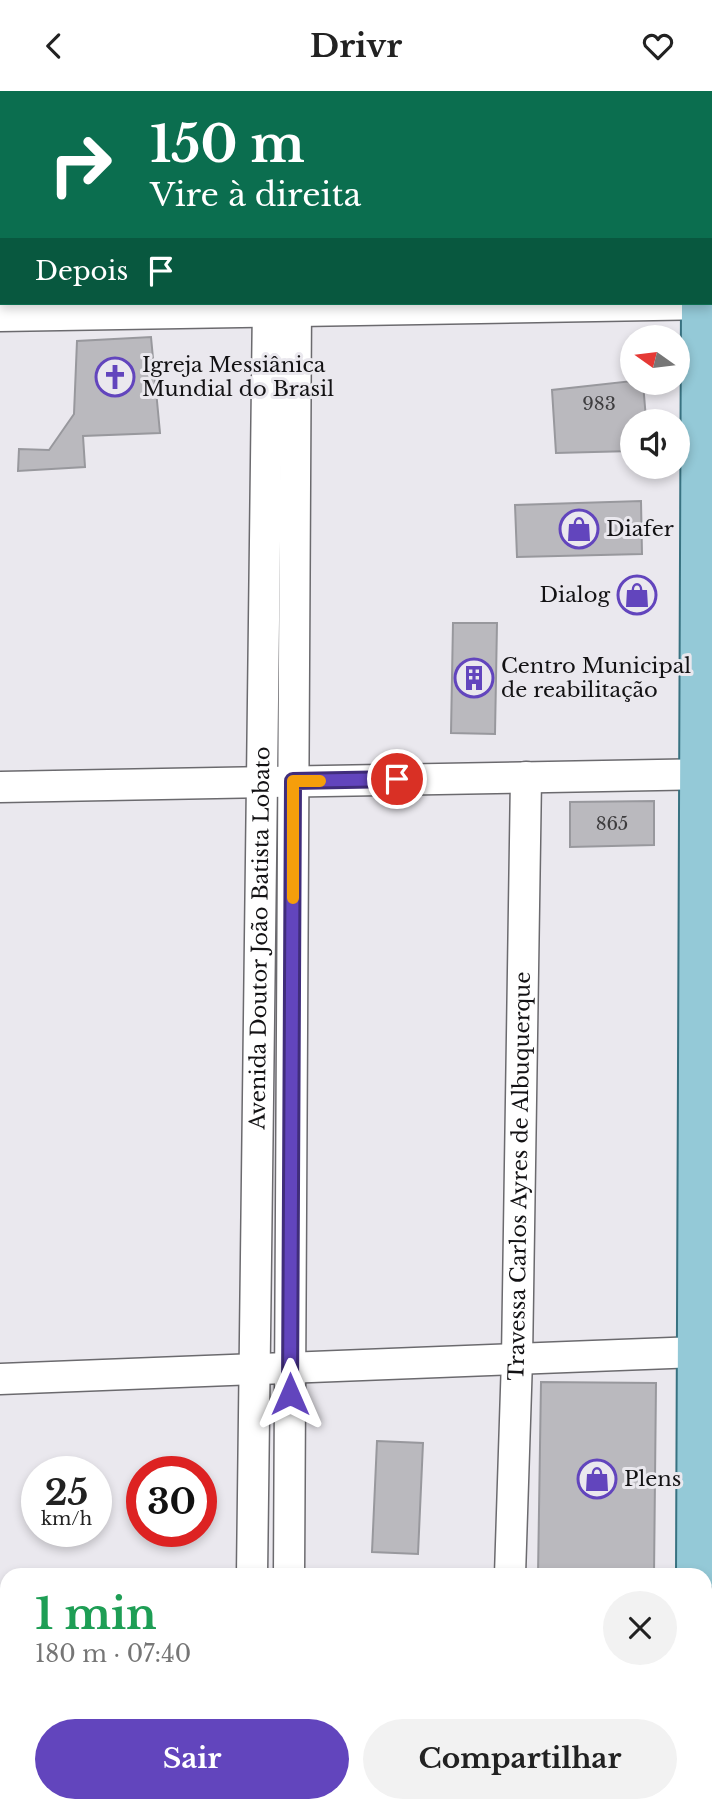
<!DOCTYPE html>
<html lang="pt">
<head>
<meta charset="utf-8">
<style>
	:root { --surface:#fff; --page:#f2f2f2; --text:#222; --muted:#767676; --accent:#6245bd }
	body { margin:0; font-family:"Libre Baskerville",serif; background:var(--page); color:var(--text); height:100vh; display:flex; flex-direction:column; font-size:26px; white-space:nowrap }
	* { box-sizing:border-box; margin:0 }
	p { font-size:23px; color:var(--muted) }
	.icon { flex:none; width:38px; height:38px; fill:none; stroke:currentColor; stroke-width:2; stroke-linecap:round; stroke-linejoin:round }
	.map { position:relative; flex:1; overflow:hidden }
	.side { position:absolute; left:0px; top:1477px; width:712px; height:245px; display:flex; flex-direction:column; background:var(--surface); border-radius:21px 21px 0 0; box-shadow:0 4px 10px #0003 }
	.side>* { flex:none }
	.top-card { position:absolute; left:0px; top:0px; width:712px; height:214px; box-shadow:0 4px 10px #0003; background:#0b6e4f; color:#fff; overflow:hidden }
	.needle { width:46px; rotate:284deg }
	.fabs { position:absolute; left:620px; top:234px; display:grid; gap:14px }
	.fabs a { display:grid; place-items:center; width:70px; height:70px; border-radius:50%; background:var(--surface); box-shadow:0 4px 10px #0003; font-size:35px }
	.speed { position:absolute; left:21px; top:1365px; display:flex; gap:14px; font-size:35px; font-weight:700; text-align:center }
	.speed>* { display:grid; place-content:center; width:91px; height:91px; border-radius:50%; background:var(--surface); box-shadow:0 4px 10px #0003; line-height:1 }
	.speed small { font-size:18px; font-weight:400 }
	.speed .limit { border:10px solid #d22; background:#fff; color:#111 }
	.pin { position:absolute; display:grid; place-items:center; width:60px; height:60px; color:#fff; margin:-30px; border:4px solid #fff; border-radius:50%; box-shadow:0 2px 7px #0007 }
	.me { position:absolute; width:77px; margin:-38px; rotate:0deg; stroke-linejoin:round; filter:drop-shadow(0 0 5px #0008) }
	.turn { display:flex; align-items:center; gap:24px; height:147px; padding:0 35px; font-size:32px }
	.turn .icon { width:91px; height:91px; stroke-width:2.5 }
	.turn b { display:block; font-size:49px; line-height:60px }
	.then { display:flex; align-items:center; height:66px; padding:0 35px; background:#0003; gap:14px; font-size:26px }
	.round { display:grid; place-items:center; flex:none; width:74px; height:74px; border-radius:37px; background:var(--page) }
	.head { display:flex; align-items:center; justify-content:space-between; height:119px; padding:0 35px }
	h1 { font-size:42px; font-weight:700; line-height:52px; color:#1e9e55 }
	.action { display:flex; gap:14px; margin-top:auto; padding:14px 35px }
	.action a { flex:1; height:80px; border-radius:42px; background:var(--accent); color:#fff; font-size:28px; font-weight:700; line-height:80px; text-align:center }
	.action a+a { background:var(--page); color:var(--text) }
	header { display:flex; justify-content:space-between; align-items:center; height:91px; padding:0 35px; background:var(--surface); font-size:32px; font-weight:700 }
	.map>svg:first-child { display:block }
</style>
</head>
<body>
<header><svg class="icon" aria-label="back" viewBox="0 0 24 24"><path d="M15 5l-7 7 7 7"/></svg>Drivr<svg class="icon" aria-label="heart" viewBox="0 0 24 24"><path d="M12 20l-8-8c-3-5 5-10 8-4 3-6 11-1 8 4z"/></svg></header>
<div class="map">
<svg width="712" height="1722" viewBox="0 0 712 1722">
	<rect width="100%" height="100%" fill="#eae8ee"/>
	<path fill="#bab9be" stroke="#98989d" stroke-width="2" d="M641,240h22v7h-22z
		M151,246l9,96 -77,3 2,31 -67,4 1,-22 30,1 25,-36 3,-73z
		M632,290v2h11l3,36 -14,3v29l-76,2 -4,-63z
		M641,410l1,53 -125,3 -2,-52z
		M453,532h44l-2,111 -44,-1z
		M654,710v44l-84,2v-45z
		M541,1291l115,1 -2,192h-116z
		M377,1350l46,2 -5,111 -46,-2z
		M414,1715h72v7h-72z
		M535,1715h116v5l-116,-1z"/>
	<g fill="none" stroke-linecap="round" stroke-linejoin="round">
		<defs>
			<g id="street">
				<path d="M271,2v-2"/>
				<path d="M297,2v-2"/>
				<path d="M0,225l712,-12"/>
				<path d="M0,696l712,-13"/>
				<path d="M0,1288l697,-27"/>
				<path id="s1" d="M252,1484l16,-1272"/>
				<path d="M289,1484l7,-1272"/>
				<path id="s2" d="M510,1484l7,-216 9,-582"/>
				<path d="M248,1722v-7"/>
				<path d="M288,1722v-7"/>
				<path d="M502,1722v-7"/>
			</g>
			<path id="primary" d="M659,0l1,2
				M702,2v-2
				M696,1484l5,-1272
				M695,1722v-7"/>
		</defs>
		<use href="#street" stroke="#6b6a6e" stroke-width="33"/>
		<use href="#primary" stroke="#387281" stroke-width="42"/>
		<use href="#street" stroke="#fff" stroke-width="30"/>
		<use href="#primary" stroke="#94c9d7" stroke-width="38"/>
	</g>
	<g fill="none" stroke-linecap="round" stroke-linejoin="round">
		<defs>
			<path id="route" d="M290,1303l3,-613 104,-2"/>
		</defs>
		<use href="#route" stroke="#402d7b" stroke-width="18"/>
		<use href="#route" stroke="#6245bd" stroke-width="12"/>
		<path stroke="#f59e0b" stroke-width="12" d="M293,807v-117h27"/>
	</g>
	<defs>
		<symbol id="church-ring" viewBox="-11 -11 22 22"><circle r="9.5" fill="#eae8ee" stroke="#6245bd" stroke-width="1.5"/><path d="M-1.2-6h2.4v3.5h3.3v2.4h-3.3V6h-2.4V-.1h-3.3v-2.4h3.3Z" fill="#6245bd"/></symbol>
		<symbol id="shop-ring" viewBox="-11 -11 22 22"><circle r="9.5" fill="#eae8ee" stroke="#6245bd" stroke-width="1.5"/><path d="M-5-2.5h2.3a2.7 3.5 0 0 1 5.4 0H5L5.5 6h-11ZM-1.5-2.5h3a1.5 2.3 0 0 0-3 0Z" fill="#6245bd"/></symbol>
		<symbol id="building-ring" viewBox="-11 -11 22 22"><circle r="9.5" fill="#eae8ee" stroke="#6245bd" stroke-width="1.5"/><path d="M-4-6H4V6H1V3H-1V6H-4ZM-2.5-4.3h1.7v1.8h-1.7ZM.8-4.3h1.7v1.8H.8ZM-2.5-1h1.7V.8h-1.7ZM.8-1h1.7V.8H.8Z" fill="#6245bd"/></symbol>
	</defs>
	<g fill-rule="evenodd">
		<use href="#church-ring" x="93" y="264" width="44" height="44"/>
		<use href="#shop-ring" x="557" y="416" width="44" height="44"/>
		<use href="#shop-ring" x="615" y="482" width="44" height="44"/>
		<use href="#building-ring" x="452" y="565" width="44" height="44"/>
		<use href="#shop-ring" x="575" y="1366" width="44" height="44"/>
	</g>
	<g text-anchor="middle" stroke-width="6" stroke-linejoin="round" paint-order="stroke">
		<g font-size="18" fill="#3d3c3e">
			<text x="599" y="319">983</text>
			<text x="612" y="739">865</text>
		</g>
		<g font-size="21" fill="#131214" stroke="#eae8ee" text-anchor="start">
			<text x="142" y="281">Igreja Messiânica<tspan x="142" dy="24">Mundial do Brasil</tspan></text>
			<text x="606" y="445">Diafer</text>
			<text x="610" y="511" text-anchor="end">Dialog</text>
			<text x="501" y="582">Centro Municipal<tspan x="501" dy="24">de reabilitação</tspan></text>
			<text x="624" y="1395">Plens</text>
		</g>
		<g font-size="21" fill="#131214" stroke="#eae8ee">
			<text dy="7" stroke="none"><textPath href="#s1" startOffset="637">Avenida Doutor João Batista Lobato</textPath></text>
			<text dy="7" stroke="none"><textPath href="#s2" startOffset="399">Travessa Carlos Ayres de Albuquerque</textPath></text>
		</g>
	</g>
</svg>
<div class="fabs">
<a><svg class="needle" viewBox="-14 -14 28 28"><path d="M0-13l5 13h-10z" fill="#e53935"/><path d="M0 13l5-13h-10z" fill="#767676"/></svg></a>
<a><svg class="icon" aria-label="sound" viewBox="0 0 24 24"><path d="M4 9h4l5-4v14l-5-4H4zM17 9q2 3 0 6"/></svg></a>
</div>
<div class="speed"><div>25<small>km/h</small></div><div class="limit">30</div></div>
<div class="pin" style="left:397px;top:688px;background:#d93025"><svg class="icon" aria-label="arrive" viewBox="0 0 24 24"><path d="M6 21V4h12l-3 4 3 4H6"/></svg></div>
<svg class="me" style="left:290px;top:1303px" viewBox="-20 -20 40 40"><path d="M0-17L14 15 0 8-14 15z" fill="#6245bd" stroke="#fff" stroke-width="4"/></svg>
<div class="top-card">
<div class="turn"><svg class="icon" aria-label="right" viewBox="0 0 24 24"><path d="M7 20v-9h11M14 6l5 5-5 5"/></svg><div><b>150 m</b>Vire à direita</div></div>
<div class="then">Depois<svg class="icon" aria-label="arrive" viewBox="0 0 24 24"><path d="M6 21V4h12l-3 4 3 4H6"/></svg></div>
</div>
<section class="side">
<div class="head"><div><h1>1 min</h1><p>180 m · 07:40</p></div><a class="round"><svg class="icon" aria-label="close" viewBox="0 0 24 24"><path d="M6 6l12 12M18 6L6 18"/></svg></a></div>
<div class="action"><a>Sair</a><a>Compartilhar</a></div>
</section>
</div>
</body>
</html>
